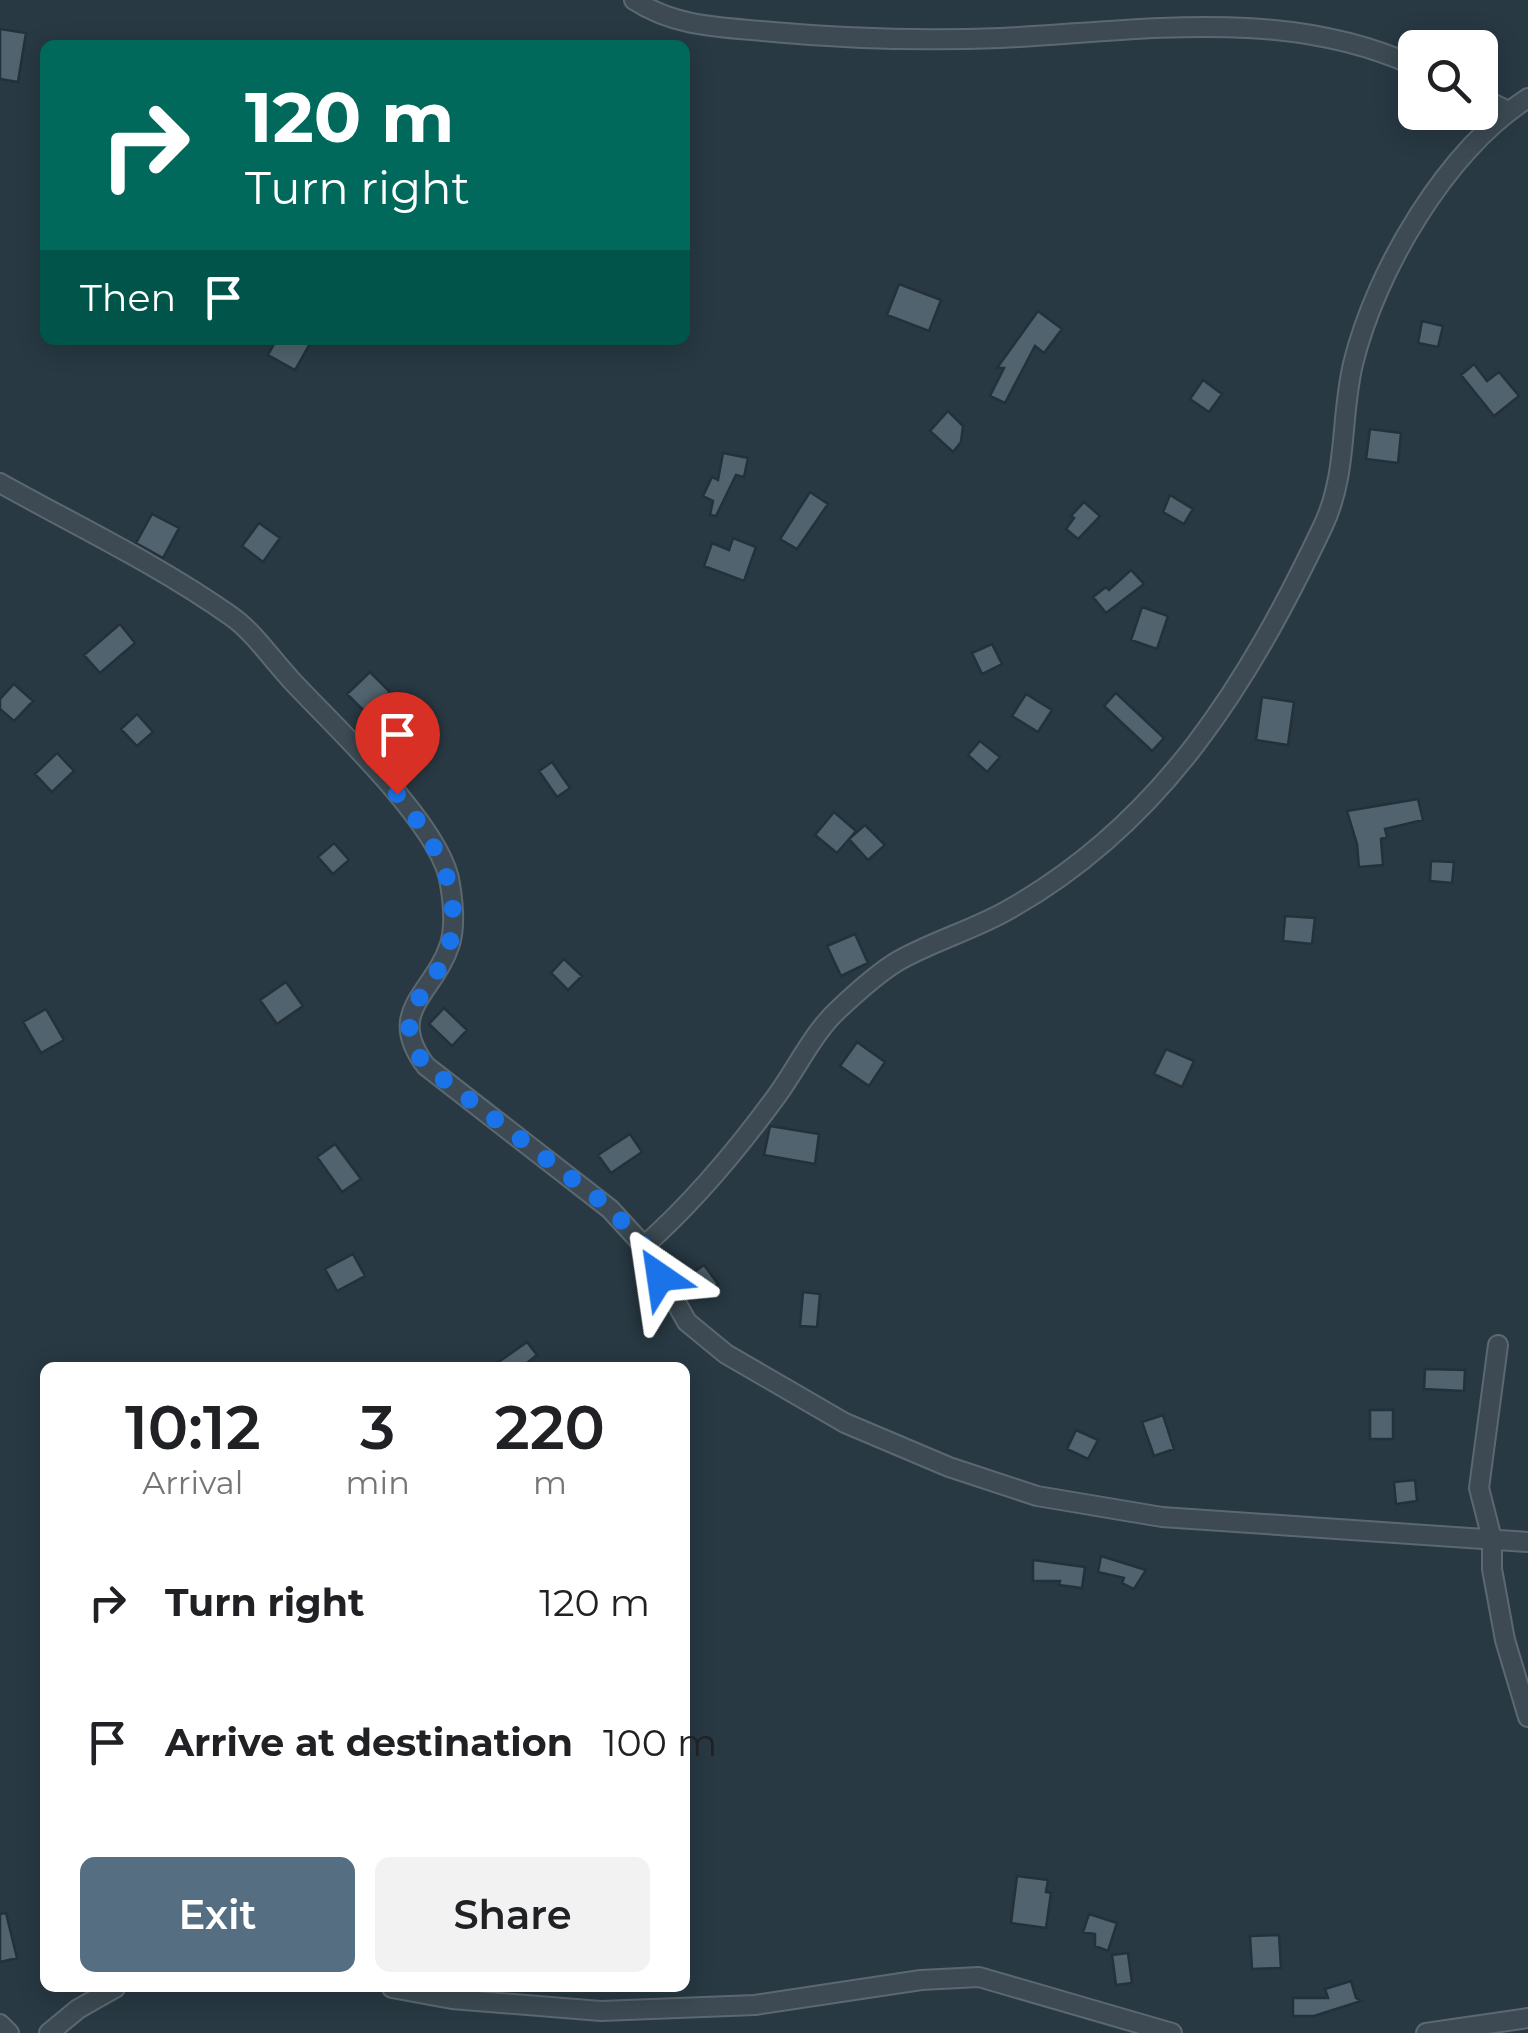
<!DOCTYPE html>
<html lang="en">
<head>
<meta charset="utf-8">
<style>
	:root { --surface:#fff; --page:#f2f2f2; --text:#202124; --muted:#757577; --accent:#556e82 }
	body { margin:0; font-family:Montserrat,sans-serif; background:var(--page); color:var(--text); height:100vh; display:flex; flex-direction:column; font-size:38px; white-space:nowrap }
	* { box-sizing:border-box; margin:0 }
	p { font-size:32px; color:var(--muted) }
	.icon { flex:none; width:55px; height:55px; fill:none; stroke:currentColor; stroke-width:2; stroke-linecap:round; stroke-linejoin:round }
	.map { position:relative; flex:1; overflow:hidden }
	.drawer { position:absolute; left:40px; top:1362px; width:650px; height:630px; display:flex; flex-direction:column; background:var(--surface); border-radius:15px; box-shadow:0 5px 25px #0003 }
	.drawer>* { flex:none }
	.hud { position:absolute; left:40px; top:40px; width:650px; height:305px; border-radius:15px; box-shadow:0 5px 25px #0003; background:#00695c; color:#fff; overflow:hidden }
	.fabs { position:absolute; left:1398px; top:30px; display:grid; gap:20px }
	.fabs a { display:grid; place-items:center; width:100px; height:100px; border-radius:15px; background:var(--surface); box-shadow:0 5px 25px #0003; font-size:50px }
	.pin { position:absolute; display:grid; place-items:center; width:85px; height:85px; color:#fff; margin:-102px -42px; border-radius:50% 50% 50% 0; rotate:-45deg; box-shadow:0 0 10px #0007 }
	.pin .icon { rotate:45deg }
	.me { position:absolute; width:110px; margin:-55px; rotate:328deg; stroke-linejoin:round; filter:drop-shadow(0 0 8px #0008) }
	.turn { display:flex; align-items:center; gap:35px; height:210px; padding:0 40px; font-size:45px }
	.turn .icon { width:130px; height:130px; stroke-width:2.5 }
	.turn b { display:block; font-size:70px; line-height:85px }
	.then { display:flex; align-items:center; height:95px; padding:0 40px; background:#0003; gap:20px; font-size:38px }
	.eta { display:flex; justify-content:space-evenly; align-items:center; height:170px; text-align:center }
	.eta b { font-size:60px; font-weight:600; line-height:70px }
	.primary-button { display:flex; gap:20px; margin-top:auto; padding:20px 40px }
	.primary-button a { flex:1; height:115px; border-radius:15px; background:var(--accent); color:#fff; font-size:40px; font-weight:600; line-height:115px; text-align:center }
	.primary-button a+a { background:var(--page); color:var(--text) }
	ul { padding:0; list-style:none }
	li { display:flex; align-items:center; gap:30px; height:140px; padding:0 40px }
	li div { flex:1 }
	li b { display:block; font-size:38px }
	li em { font-style:normal }
	.map>svg:first-child { display:block }
</style>
</head>
<body>
<div class="map">
<svg width="1528" height="2033" viewBox="0 0 1528 2033">
	<rect width="100%" height="100%" fill="#283943"/>
	<path fill="#51636e" stroke="#23313a" stroke-width="2.5" d="M0,29l26,4 -8,49 -18,-3z
		M899,284l42,16 -12,31 -42,-16z
		M1038,311l24,18 -18,24 -9,-7 -30,57 -15,-7 14,-28h-7z
		M1422,321l21,5 -5,21 -20,-4z
		M276,340h36l-17,30 -27,-15z
		M1474,364l13,17 12,-9 20,24 -25,20 -33,-41z
		M1203,380l19,14 -13,18 -19,-13z
		M948,411l15,15 -2,16 -8,10 -23,-21z
		M1370,429l31,4 -3,30 -32,-4z
		M723,453l25,5 -4,19 -8,-2 -20,41 -6,-1 3,-14 -10,-5 9,-19 6,3z
		M810,492l18,12 -31,45 -17,-10z
		M1170,495l23,14 -9,15 -21,-12z
		M1084,502l16,14 -22,23 -12,-10 8,-11 -3,-2z
		M152,514l27,14 -16,30 -27,-15z
		M259,523l21,15 -17,24 -21,-16z
		M733,538l23,9 -12,34 -40,-15 8,-23 17,7z
		M1131,570l13,14 -38,29 -13,-16 13,-10 3,3z
		M1142,607l26,9 -11,33 -26,-9z
		M120,624l15,19 -35,30 -16,-18z
		M992,644l10,20 -20,10 -10,-21z
		M370,672l20,20 -23,22 -20,-20z
		M14,684l19,17 -19,20 -14,-12v-10z
		M1116,693l48,45 -12,13 -48,-45z
		M1026,694l26,16 -14,22 -26,-16z
		M1262,697l32,5 -6,43 -32,-5z
		M137,714l16,18 -16,14 -16,-17z
		M980,741l20,16 -13,15 -19,-17z
		M57,753l17,18 -22,21 -17,-18z
		M552,762l18,26 -13,9 -18,-26z
		M1418,799l5,21 -38,9 2,8 -6,2 2,26 -24,2 -2,-23 -10,-33z
		M834,812l22,19 -19,22 -22,-18z
		M865,825l20,20 -17,15 -19,-21z
		M334,843l15,17 -16,14 -15,-17z
		M1431,861l23,1 -2,21 -22,-2z
		M1285,916l30,2 -3,26 -29,-3z
		M855,934l13,29 -27,13 -14,-30z
		M564,959l18,17 -14,14 -17,-17z
		M286,982l17,24 -26,18 -17,-24z
		M444,1008l23,22 -15,16 -23,-22z
		M46,1009l18,31 -23,13 -18,-31z
		M857,1042l28,20 -16,24 -29,-20z
		M1166,1049l28,12 -12,26 -28,-13z
		M770,1126l49,8 -4,30 -51,-9z
		M630,1134l12,18 -31,21 -13,-18z
		M335,1144l26,35 -19,13 -25,-35z
		M353,1254l12,22 -28,15 -12,-22z
		M704,1265l14,19 -16,12 -14,-20z
		M803,1292l17,2 -3,33 -17,-1z
		M527,1342l10,13 -16,13h-31z
		M1425,1369l40,1 -1,21 -40,-2z
		M1370,1410h23v29h-23z
		M1163,1415l11,34 -20,7 -12,-34z
		M1076,1430l22,10 -10,19 -21,-10z
		M1415,1480l2,21 -21,3 -2,-22z
		M1101,1556l45,14 -12,19 -12,-6 2,-5 -26,-6z
		M1033,1560l52,7 -3,21 -23,-3 1,-4h-27z
		M1017,1876l31,4 -2,12 5,1 -5,35 -35,-5z
		M6,1913l11,45 -17,4v-48z
		M1089,1914l28,9 -9,28 -13,-5v-12l-12,-2z
		M1279,1935l2,33 -29,1 -2,-33z
		M1128,1953l4,30 -16,2 -4,-30z
		M1351,1981l5,17 5,3 -47,15h-21v-18h35l-3,-9z"/>
	<g fill="none" stroke-linecap="round" stroke-linejoin="round">
		<defs>
			<path id="minor" d="M634,0c43,28 89,27 139,32 77,7 151,9 228,6 139,-7 283,-32 414,28
				M1480,97l28,14
				M0,483c77,43 159,82 231,133 23,16 42,45 62,66 41,44 150,145 157,202 3,18 5,43 0,60 -16,50 -66,67 -24,122l184,143 34,37 43,76 39,32 119,69 104,44 88,29 125,21 366,25
				M644,1246c51,-45 94,-97 134,-152 20,-28 37,-64 62,-86 17,-16 38,-35 58,-47 35,-20 75,-31 110,-51 155,-87 241,-228 315,-384 25,-53 17,-107 30,-162 23,-94 93,-213 175,-266
				M1498,1345l-19,143 13,51v30l13,71 23,77
				M392,1988l60,11 149,12 154,-6 166,-25 58,-3 193,56
				M0,2024l9,9
				M49,2033l29,-24 37,-21
				M1426,2033l102,-15"/>
		</defs>
		<use href="#minor" stroke="#5b6870" stroke-width="22"/>
		<use href="#minor" stroke="#3d4a53" stroke-width="18"/>
	</g>
	<g fill="none" stroke-linecap="round" stroke-linejoin="round">
		<path stroke="#1a73e8" stroke-width="18" stroke-dasharray="0 32.4" d="M397,794c34,42 66,91 53,148 -12,51 -68,67 -24,124l184,142 34,38 16,31"/>
	</g>
</svg>
<div class="fabs">
<a><svg class="icon" aria-label="search" viewBox="0 0 24 24"><circle cx="10" cy="10" r="6"/><path d="M15 15l6 6"/></svg></a>
</div>
<div class="pin" style="left:397px;top:794px;background:#d93025"><svg class="icon" aria-label="arrive" viewBox="0 0 24 24"><path d="M6 21V4h12l-3 4 3 4H6"/></svg></div>
<svg class="me" style="left:660px;top:1277px" viewBox="-20 -20 40 40"><path d="M0-17L14 15 0 8-14 15z" fill="#1a73e8" stroke="#fff" stroke-width="4"/></svg>
<div class="hud">
<div class="turn"><svg class="icon" aria-label="right" viewBox="0 0 24 24"><path d="M7 20v-9h11M14 6l5 5-5 5"/></svg><div><b>120 m</b>Turn right</div></div>
<div class="then">Then<svg class="icon" aria-label="arrive" viewBox="0 0 24 24"><path d="M6 21V4h12l-3 4 3 4H6"/></svg></div>
</div>
<section class="drawer">
<div class="eta">
<div><b>10:12</b><p>Arrival</p></div>
<div><b>3</b><p>min</p></div>
<div><b>220</b><p>m</p></div>
</div>
<ul>
<li><svg class="icon" aria-label="right" viewBox="0 0 24 24"><path d="M7 20v-9h11M14 6l5 5-5 5"/></svg><div><b>Turn right</b></div><em>120 m</em></li>
<li><svg class="icon" aria-label="arrive" viewBox="0 0 24 24"><path d="M6 21V4h12l-3 4 3 4H6"/></svg><div><b>Arrive at destination</b></div><em>100 m</em></li>
</ul>
<div class="primary-button"><a>Exit</a><a>Share</a></div>
</section>
</div>
</body>
</html>
